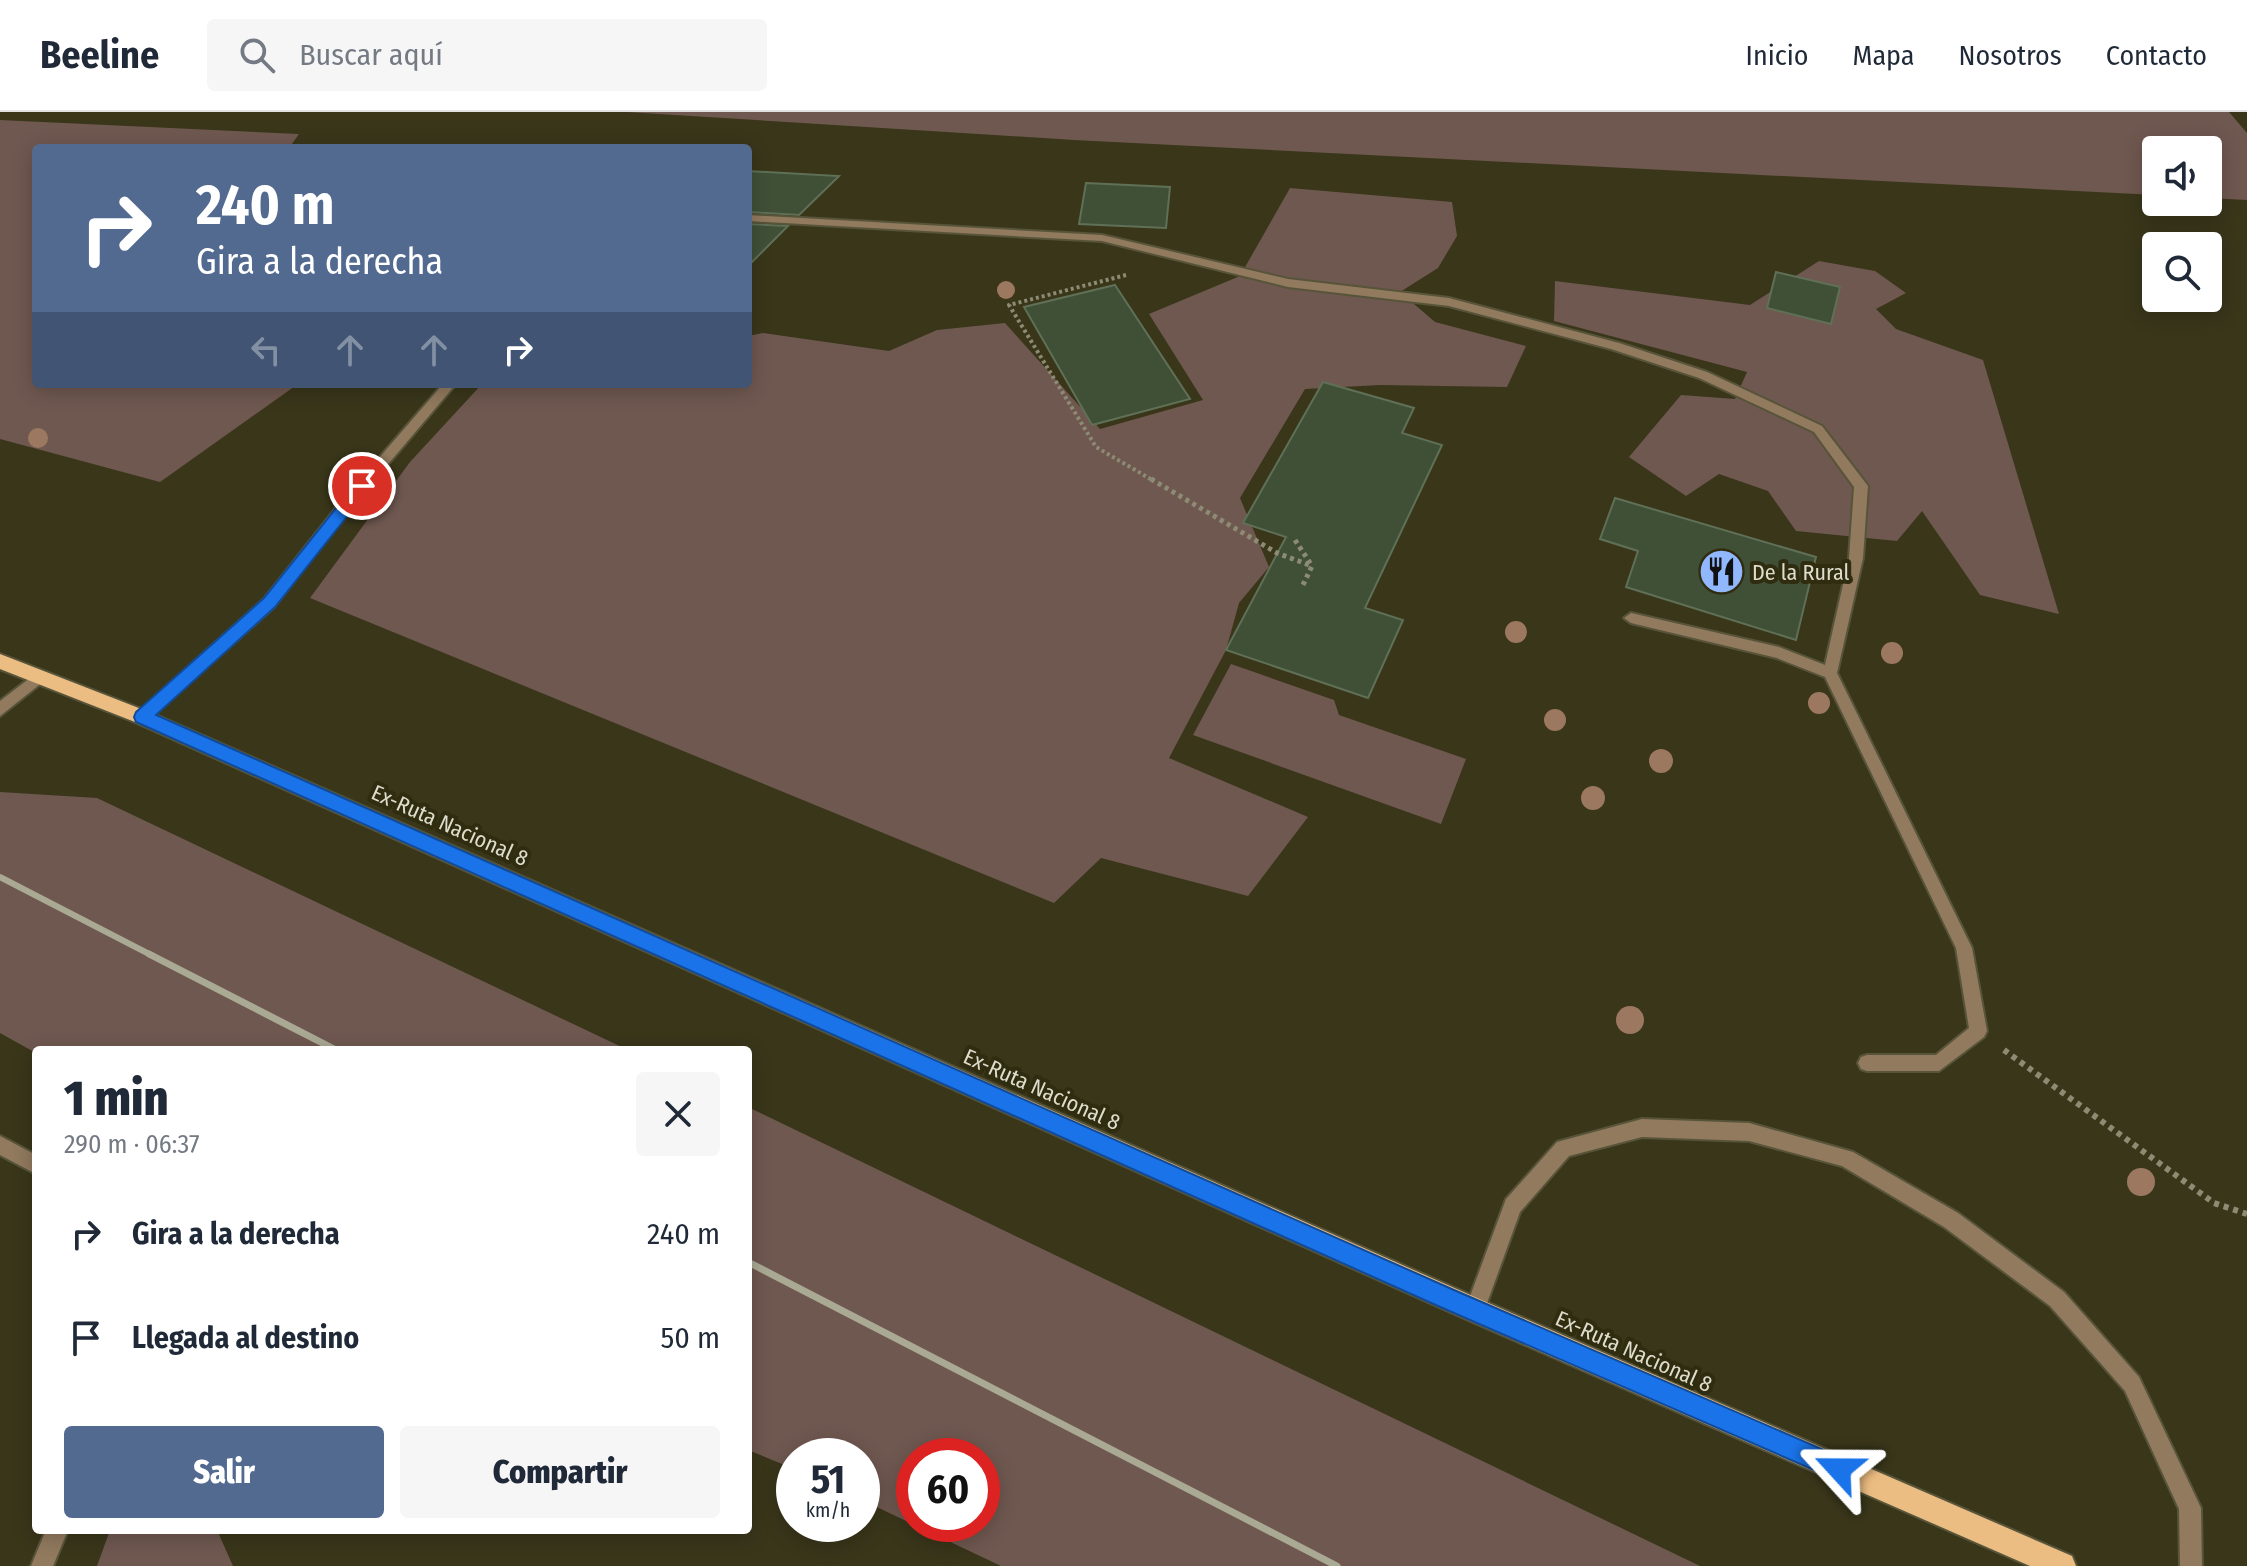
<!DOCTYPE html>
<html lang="es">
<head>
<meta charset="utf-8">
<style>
	:root { --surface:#fff; --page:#f6f6f7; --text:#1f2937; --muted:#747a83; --line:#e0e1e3; --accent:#526990 }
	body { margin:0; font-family:"Fira Sans Condensed",sans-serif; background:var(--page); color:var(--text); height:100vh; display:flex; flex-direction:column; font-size:30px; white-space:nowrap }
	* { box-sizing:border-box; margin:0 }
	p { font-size:26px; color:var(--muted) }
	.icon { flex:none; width:44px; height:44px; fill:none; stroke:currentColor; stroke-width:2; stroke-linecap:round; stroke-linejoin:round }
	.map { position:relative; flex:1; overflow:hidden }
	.details { position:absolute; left:32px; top:934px; width:720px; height:488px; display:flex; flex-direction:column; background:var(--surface); border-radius:8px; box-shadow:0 4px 20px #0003 }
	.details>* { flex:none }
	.top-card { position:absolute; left:32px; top:32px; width:720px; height:244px; border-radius:8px; box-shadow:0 4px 20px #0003; background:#526990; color:#fff; overflow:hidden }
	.tools { position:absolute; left:2142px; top:24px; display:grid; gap:16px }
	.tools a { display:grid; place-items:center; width:80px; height:80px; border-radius:8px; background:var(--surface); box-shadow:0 4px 20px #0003; font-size:40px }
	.speed { position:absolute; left:776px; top:1326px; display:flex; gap:16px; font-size:40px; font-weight:700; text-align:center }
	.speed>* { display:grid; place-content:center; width:104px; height:104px; border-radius:50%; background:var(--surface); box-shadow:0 4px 20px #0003; line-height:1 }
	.speed small { font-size:20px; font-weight:400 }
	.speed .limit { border:12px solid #d22; background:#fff; color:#111 }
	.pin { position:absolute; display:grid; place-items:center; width:68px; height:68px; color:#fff; margin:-34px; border:4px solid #fff; border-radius:50%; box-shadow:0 2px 8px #0007 }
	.me { position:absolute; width:88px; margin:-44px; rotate:294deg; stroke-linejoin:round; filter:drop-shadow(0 0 6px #0008) }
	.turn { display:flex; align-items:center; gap:28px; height:168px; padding:0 32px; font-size:36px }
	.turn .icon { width:104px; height:104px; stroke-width:2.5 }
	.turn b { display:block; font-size:56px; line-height:68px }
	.lanes { display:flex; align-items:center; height:76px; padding:0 32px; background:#0003; justify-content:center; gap:40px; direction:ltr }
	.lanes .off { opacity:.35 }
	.round { display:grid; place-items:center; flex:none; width:84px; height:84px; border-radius:8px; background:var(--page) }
	.head { display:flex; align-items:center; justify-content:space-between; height:136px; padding:0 32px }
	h1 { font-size:48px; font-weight:800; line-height:60px }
	.cta { display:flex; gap:16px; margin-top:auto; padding:16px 32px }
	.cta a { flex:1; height:92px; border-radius:8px; background:var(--accent); color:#fff; font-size:32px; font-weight:800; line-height:92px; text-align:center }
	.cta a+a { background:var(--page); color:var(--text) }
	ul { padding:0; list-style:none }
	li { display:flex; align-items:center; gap:24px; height:104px; padding:0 32px }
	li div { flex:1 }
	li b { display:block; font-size:30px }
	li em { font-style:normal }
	header { display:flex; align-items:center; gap:48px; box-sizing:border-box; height:112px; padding:0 40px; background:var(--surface); border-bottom:2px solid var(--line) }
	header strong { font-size:38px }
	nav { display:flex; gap:44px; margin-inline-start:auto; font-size:28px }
	.search { width:560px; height:72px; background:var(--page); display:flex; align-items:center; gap:20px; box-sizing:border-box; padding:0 28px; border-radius:8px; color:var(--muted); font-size:30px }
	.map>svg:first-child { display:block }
</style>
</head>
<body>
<header>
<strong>Beeline</strong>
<div class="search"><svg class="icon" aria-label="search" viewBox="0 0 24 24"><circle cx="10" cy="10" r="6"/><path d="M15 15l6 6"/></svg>Buscar aquí</div>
<nav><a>Inicio</a><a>Mapa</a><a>Nosotros</a><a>Contacto</a></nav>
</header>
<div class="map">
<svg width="2247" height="1454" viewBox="0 0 2247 1454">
	<rect width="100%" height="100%" fill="#39361a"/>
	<path fill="#6f5850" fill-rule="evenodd" d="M627,0h1602l18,21v67l-39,-2v-48h-52v45l-1082,-55z
		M0,8l299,14 -10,14h-253v236h262l-138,98 -160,-43z
		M1290,76l162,14 5,34 -19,32 -38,24 35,30 91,24 -19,41 -127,-2 -75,4 -65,109 29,69 -30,36 -13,47 -57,108 139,59 -60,79 -147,-38 -47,45 -744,-305 100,-136 72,-78h266v-48l15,-3 126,18 48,-21 68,-7 95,106 103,-29 -54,-86 91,-38z
		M1819,149l56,10 31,22 -30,16 20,20 87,31 76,254 -79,-19 -58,-84 -25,30 -101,-10 -28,-40 -49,-17 -33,22 -57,-39 52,-62 54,4 12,-27 -193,-51 1,-40 195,24z
		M1231,552l103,36 5,15 127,44 -25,65 -248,-89z
		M0,680l97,6 531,252h-592v3l-36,-20z
		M748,995l952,459h-699l-139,-66v-44h-68v13l-46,-19zM914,1344h68v68h-68z
		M110,1418h107l16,36h-136z"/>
	<path fill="#405037" stroke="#5f7056" stroke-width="2" d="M748,59l91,5 -40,39 -51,-3z
		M1086,71l84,4 -4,41 -87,-4z
		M748,112l40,2 -40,40z
		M1776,160l64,15 -9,37 -64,-16z
		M1115,173l75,114 -98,26 -68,-118z
		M1323,270l91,26 -12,25 40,12 -77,163 38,12 -35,78 -142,-48 60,-113 -43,-14z
		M1615,386l201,59 -20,83 -170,-53 12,-36 -38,-12z"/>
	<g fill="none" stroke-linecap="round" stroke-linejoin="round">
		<defs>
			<path id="service" d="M748,103l354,20 186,44 161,19 170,45 88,29 115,54 46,60 -5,72 -26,115 135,275 15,83 -3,6 -45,34h-72l-6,-2 -3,-6 3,-6 6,-2h69l33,-27 -13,-80 -131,-271 -48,-19 -146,-35 -7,-5 7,-5 148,34 46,18 24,-107 5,-71 -40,-55 -115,-54 -88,-29 -162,-43 -161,-19 -186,-46 -354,-20z
				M443,272h13l-106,125 -76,98 -127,114h-10l-3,-4 3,-4 127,-114 76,-96z
				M1642,1007l107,4 104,29 105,61 106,79 75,85 62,131 1,58h-22l-1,-57 -54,-118 -75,-85 -106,-79 -102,-61 -93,-25 -107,-4 -73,19 -49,56 -38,105 -7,3 -7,-3 -3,-7 41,-111 51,-57z"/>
			<path id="minor" d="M39,559l7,6 -2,4 -44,35v-15z
				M0,1024l36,19v19l-36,-19z
				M46,1418h22l-15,36h-22z"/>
			<path id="primary" d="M0,542l149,58 1335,589 588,255 4,10h-46l-564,-247 -1331,-597 -135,-53z"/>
		</defs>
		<use href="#service" stroke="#57543a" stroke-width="4"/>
		<use href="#minor" stroke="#57543a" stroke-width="4"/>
		<use href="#primary" stroke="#57543a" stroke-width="4"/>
		<path stroke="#8d8b74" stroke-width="4" stroke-dasharray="3 3" stroke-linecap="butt" d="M1126,163l-117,30 87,142 58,34"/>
		<path stroke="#8d8b74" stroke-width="5" stroke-dasharray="4 4" stroke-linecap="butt" d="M1151,367l126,74 35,13
			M1295,428l17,26 -10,21"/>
		<path stroke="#8d8b74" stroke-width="6" stroke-dasharray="5 5" stroke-linecap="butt" d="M2004,938l210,153 33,11"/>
		<use href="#service" fill="#917a5e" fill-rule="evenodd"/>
		<use href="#minor" fill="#917a5e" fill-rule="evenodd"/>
		<use href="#primary" fill="#ecbd82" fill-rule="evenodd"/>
		<path stroke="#aaa994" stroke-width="6" d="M0,765l153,79"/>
		<path stroke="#aaa994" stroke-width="7" d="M149,842l187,96
			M748,1150l589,304"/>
	</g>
	<g fill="#9b785f">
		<circle cx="1006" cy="178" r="9"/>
		<circle cx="38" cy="326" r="10"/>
		<circle cx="1516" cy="520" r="11"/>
		<circle cx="1892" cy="541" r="11"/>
		<circle cx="1819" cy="591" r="11"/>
		<circle cx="1555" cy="608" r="11"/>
		<circle cx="1661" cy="649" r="12"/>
		<circle cx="1593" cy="686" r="12"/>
		<circle cx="1630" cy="908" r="14"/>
		<circle cx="2141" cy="1070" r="14"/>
	</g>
	<path fill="#1a73e8" stroke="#114b97" stroke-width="2" d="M362,369l6,1v8l-93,117 -119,108 1298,575 393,170 4,9 -4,8 -8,4 -9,-4 -392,-171 -1302,-584 -2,-5 2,-5 128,-114 93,-116z"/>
	<defs>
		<symbol id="restaurant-disc" viewBox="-11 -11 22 22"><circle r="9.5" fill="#91b8fd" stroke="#2f2c10"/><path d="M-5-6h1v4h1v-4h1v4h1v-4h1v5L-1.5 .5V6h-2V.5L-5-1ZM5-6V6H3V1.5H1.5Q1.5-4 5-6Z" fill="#111"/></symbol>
	</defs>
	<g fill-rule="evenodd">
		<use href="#restaurant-disc" x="1696" y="434" width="51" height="51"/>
	</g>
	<g text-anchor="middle" stroke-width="8" stroke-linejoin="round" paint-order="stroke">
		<g font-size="22" fill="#deddcc" stroke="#2f2c10" text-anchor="start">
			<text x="1752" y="468">De la Rural</text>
		</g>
		<g font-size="22" fill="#deddcc" stroke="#2f2c10">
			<text transform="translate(450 713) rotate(24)" y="8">Ex-Ruta Nacional 8</text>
			<text transform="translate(1042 977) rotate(24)" y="8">Ex-Ruta Nacional 8</text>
			<text transform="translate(1634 1239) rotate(24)" y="8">Ex-Ruta Nacional 8</text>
		</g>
	</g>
</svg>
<div class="tools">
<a><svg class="icon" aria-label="sound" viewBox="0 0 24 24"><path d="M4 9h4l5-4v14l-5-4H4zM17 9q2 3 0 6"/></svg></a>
<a><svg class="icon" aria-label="search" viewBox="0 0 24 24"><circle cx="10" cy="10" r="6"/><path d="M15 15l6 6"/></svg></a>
</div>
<div class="speed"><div>51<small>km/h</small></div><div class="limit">60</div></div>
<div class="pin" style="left:362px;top:374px;background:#d93025"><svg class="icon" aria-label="arrive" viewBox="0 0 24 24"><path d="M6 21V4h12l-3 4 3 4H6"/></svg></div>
<svg class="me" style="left:1839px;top:1357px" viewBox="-20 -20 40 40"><path d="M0-17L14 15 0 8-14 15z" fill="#1a73e8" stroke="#fff" stroke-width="4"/></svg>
<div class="top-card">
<div class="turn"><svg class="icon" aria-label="right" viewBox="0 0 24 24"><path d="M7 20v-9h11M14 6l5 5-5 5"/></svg><div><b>240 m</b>Gira a la derecha</div></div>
<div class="lanes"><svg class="icon off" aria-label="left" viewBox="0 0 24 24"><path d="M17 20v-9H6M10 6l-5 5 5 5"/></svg><svg class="icon off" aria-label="ahead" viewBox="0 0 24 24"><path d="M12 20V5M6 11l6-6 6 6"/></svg><svg class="icon off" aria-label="ahead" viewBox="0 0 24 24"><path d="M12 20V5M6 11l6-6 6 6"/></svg><svg class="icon" aria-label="right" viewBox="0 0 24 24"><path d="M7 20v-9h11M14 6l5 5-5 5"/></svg></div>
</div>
<section class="details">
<div class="head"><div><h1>1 min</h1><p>290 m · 06:37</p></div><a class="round"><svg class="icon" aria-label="close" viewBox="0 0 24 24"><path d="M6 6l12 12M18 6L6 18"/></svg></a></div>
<ul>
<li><svg class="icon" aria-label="right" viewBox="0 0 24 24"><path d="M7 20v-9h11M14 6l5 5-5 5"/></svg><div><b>Gira a la derecha</b></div><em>240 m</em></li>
<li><svg class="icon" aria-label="arrive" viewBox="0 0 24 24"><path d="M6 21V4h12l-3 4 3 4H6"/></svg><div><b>Llegada al destino</b></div><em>50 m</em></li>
</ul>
<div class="cta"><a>Salir</a><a>Compartir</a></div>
</section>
</div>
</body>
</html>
